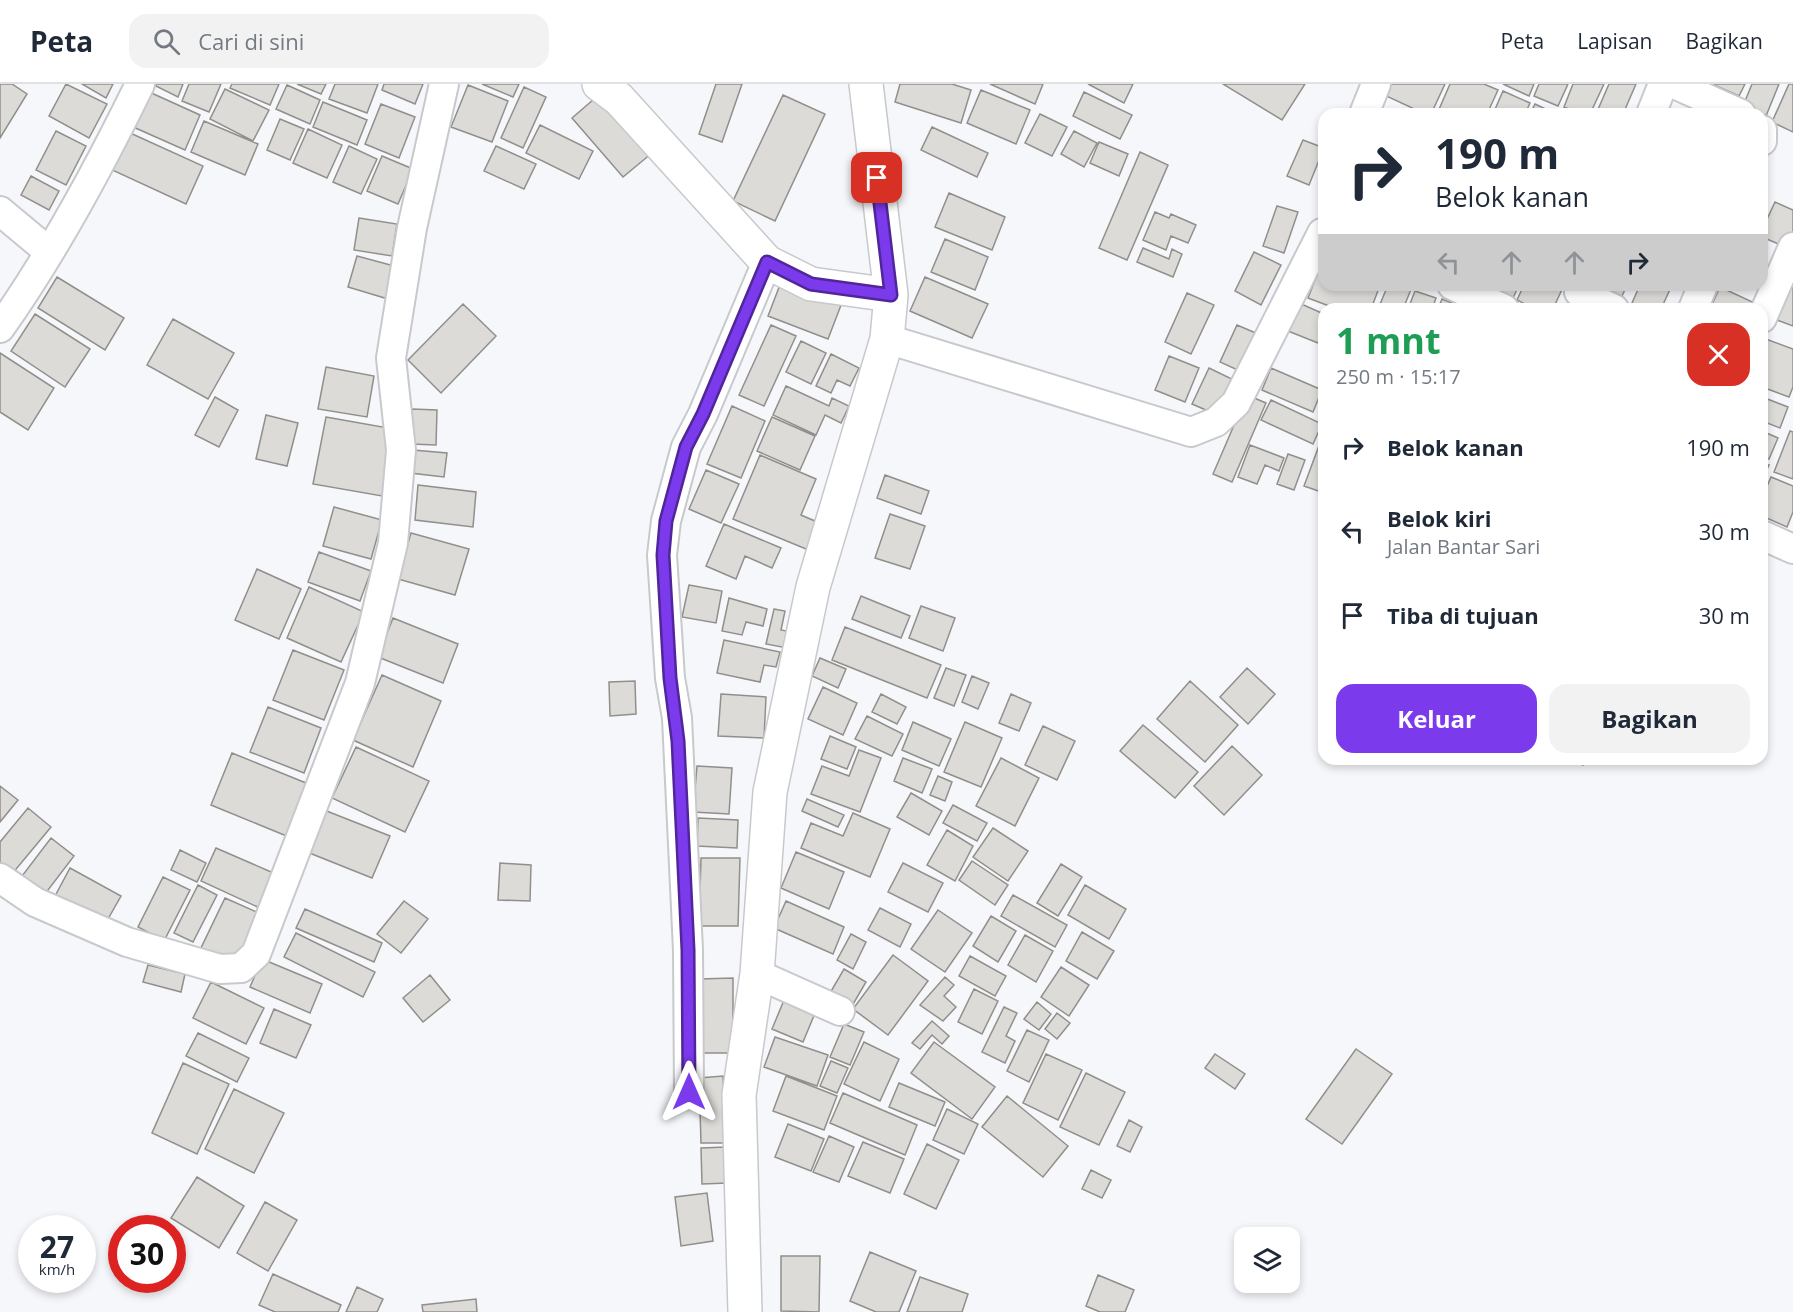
<!DOCTYPE html>
<html lang="id">
<head>
<meta charset="utf-8">
<style>
	:root { --surface:#fff; --page:#f2f2f3; --text:#1f2937; --muted:#747a83; --line:#e0e1e3; --accent:#7c3aed }
	body { margin:0; font-family:"Open Sans",sans-serif; background:var(--page); color:var(--text); height:100vh; display:flex; flex-direction:column; font-size:22px; white-space:nowrap }
	* { box-sizing:border-box; margin:0 }
	p { font-size:20px; color:var(--muted) }
	.icon { flex:none; width:33px; height:33px; fill:none; stroke:currentColor; stroke-width:2; stroke-linecap:round; stroke-linejoin:round }
	.map { position:relative; flex:1; overflow:hidden }
	.drawer { position:absolute; left:1318px; top:219px; width:450px; height:462px; display:flex; flex-direction:column; background:var(--surface); border-radius:18px; box-shadow:0 3px 9px #0003 }
	.drawer>* { flex:none }
	.guide { position:absolute; left:1318px; top:24px; width:450px; height:183px; border-radius:18px; box-shadow:0 3px 9px #0003; background:#fff; color:var(--text); overflow:hidden }
	.buttons { position:absolute; left:1234px; top:1143px; display:grid; gap:12px }
	.buttons a { display:grid; place-items:center; width:66px; height:66px; border-radius:12px; background:var(--surface); box-shadow:0 3px 9px #0003; font-size:30px }
	.speed { position:absolute; left:18px; top:1131px; display:flex; gap:12px; font-size:30px; font-weight:700; text-align:center }
	.speed>* { display:grid; place-content:center; width:78px; height:78px; border-radius:50%; background:var(--surface); box-shadow:0 3px 9px #0003; line-height:1 }
	.speed small { font-size:15px; font-weight:400 }
	.speed .limit { border:9px solid #d22; background:#fff; color:#111 }
	.pin { position:absolute; display:grid; place-items:center; width:51px; height:51px; color:#fff; margin:-26px; border-radius:12px; box-shadow:0 3px 9px #0006 }
	.me { position:absolute; width:66px; margin:-33px; rotate:0deg; stroke-linejoin:round; filter:drop-shadow(0 0 4px #0008) }
	.turn { display:flex; align-items:center; gap:21px; height:126px; padding:0 18px; font-size:27px }
	.turn .icon { width:78px; height:78px; stroke-width:2.5 }
	.turn b { display:block; font-size:42px; line-height:51px }
	.lanes { display:flex; align-items:center; height:57px; padding:0 18px; background:#0003; justify-content:center; gap:30px; direction:ltr }
	.lanes .off { opacity:.35 }
	.round { display:grid; place-items:center; flex:none; width:63px; height:63px; border-radius:18px; background:var(--page) }
	.head { display:flex; align-items:center; justify-content:space-between; height:102px; padding:0 18px }
	h1 { font-size:36px; font-weight:700; line-height:45px; color:#1e9e55 }
	.cta { display:flex; gap:12px; margin-top:auto; padding:12px 18px }
	.cta a { flex:1; height:69px; border-radius:18px; background:var(--accent); color:#fff; font-size:24px; font-weight:700; line-height:69px; text-align:center }
	.cta a+a { background:var(--page); color:var(--text) }
	ul { padding:0; list-style:none }
	li { display:flex; align-items:center; gap:18px; height:84px; padding:0 18px }
	li div { flex:1 }
	li b { display:block; font-size:22px }
	li em { font-style:normal }
	header { display:flex; align-items:center; gap:36px; box-sizing:border-box; height:84px; padding:0 30px; background:var(--surface); border-bottom:2px solid var(--line) }
	header strong { font-size:28px }
	nav { display:flex; gap:33px; margin-inline-start:auto; font-size:21px }
	.search { width:420px; height:54px; background:var(--page); display:flex; align-items:center; gap:15px; box-sizing:border-box; padding:0 21px; border-radius:18px; color:var(--muted); font-size:22px }
	.map>svg:first-child { display:block }
</style>
</head>
<body>
<header>
<strong>Peta</strong>
<div class="search"><svg class="icon" aria-label="search" viewBox="0 0 24 24"><circle cx="10" cy="10" r="6"/><path d="M15 15l6 6"/></svg>Cari di sini</div>
<nav><a>Peta</a><a>Lapisan</a><a>Bagikan</a></nav>
</header>
<div class="map">
<svg width="1793" height="1228" viewBox="0 0 1793 1228">
	<rect width="100%" height="100%" fill="#f5f7fa"/>
	<path fill="#dddbd8" stroke="#918f8c" stroke-width="1.5" d="M0,0h12l15,10 -27,44z
		M66,0l41,20 -18,34 -40,-22z
		M82,0h31l-7,14z
		M152,0h31l-5,13z
		M189,0h32l-12,28 -27,-11z
		M232,0h47l-9,21 -40,-17z
		M297,0h29l-5,10z
		M335,0h43l-11,29 -38,-14z
		M384,0h39l-8,20 -33,-14z
		M482,0h37l-6,13z
		M716,0h26l-20,58 -23,-8z
		M900,0h52l19,6 -10,33 -66,-21z
		M990,0h53l-8,20z
		M1088,0h45l-9,19z
		M1223,0h82l-23,36z
		M1387,0h58l-14,30h-6l-43,-20z
		M1450,0h34l14,6 -11,24h-50z
		M1503,0h31l-5,12z
		M1539,0h29l-10,22 -24,-10z
		M1573,0h31l-14,30h-9l-17,-7z
		M1609,0h27l-13,30h-27z
		M1712,0h33l-6,12z
		M1752,0h27l-13,32 -23,-10z
		M1789,0h4v48l-21,-10z
		M287,1l33,15 -10,24 -34,-15z
		M468,1l40,16 -16,41 -41,-15z
		M524,3l22,10 -23,51 -22,-10z
		M225,5l44,21 -16,31 -43,-22z
		M981,6l49,20 -14,34 -49,-21z
		M147,7l53,24 -15,35 -54,-24z
		M1503,7l27,12 -5,11h-32z
		M1084,8l48,23 -12,24 -47,-23z
		M601,9l51,60 -29,24 -51,-59z
		M783,11l42,19 -50,107 -42,-20z
		M323,18l44,18 -10,25 -44,-18z
		M381,20l34,13 -16,41 -34,-14z
		M1535,20l21,10h-26z
		M1040,30l27,13 -15,29 -27,-13z
		M280,35l24,10 -14,31 -23,-10z
		M204,37l54,23 -13,31 -54,-23z
		M540,41l53,26 -14,28 -53,-26z
		M932,43l56,26 -11,24 -56,-27z
		M308,45l34,16 -15,33 -34,-15z
		M56,47l30,15 -20,39 -30,-15z
		M1074,47l23,12 -13,24 -23,-13z
		M128,48l75,34 -17,38 -76,-35z
		M1303,56l21,8 -15,37 -22,-9z
		M1099,58l29,12 -9,22 -29,-13z
		M349,62l28,13 -16,35 -28,-12z
		M496,62l40,18 -12,25 -40,-18z
		M1140,68l28,13 -41,95 -28,-12z
		M382,72l31,13 -15,35 -31,-13z
		M31,92l28,15 -10,19 -28,-15z
		M949,109l56,24 -13,33 -57,-23z
		M1775,118l18,8v25l-5,13 -26,-11v-7z
		M1277,122l21,6 -14,41 -21,-7z
		M1155,128l14,6 2,-4 25,11 -8,18 -17,-7 -5,14 -23,-10z
		M359,134l38,6 -5,32 -38,-6z
		M945,155l43,18 -13,33 -44,-18z
		M1143,164l26,11 3,-10 10,5 -9,23 -36,-15z
		M1254,168l27,13 -20,40 -26,-14z
		M357,172l41,11 -10,32 -40,-12z
		M1321,181l3,1v19h47l8,3 -8,21h-34l-29,-11z
		M57,193l67,41 -19,32 -67,-42z
		M783,193l60,23 -15,39 -60,-23z
		M925,193l63,27 -16,34 -62,-27z
		M1388,201l24,2 -9,22h-25z
		M1484,201h35l-6,13z
		M1524,201h40l-11,24h-18l-18,-9z
		M1595,201h32l-5,11z
		M1640,201h32l-11,24h-16l-13,-6z
		M1790,202l3,1v39l-16,-6z
		M1720,203l39,18 -2,4h-47z
		M1415,207l21,7 -4,11h-24z
		M1187,209l27,12 -23,49 -26,-12z
		M1442,215l24,10h-28z
		M1299,219l25,11v14l-6,15 -30,-12z
		M463,220l33,32 -55,57 -33,-33z
		M35,230l55,35 -25,38 -54,-36z
		M173,235l61,34 -26,46 -61,-34z
		M771,241l25,11 -32,70 -25,-11z
		M1237,241l21,9 -16,38 -22,-10z
		M1763,254l30,11v38l-4,10 -27,-10z
		M801,257l25,12 -15,31 -25,-12z
		M0,269l54,35 -26,42 -28,-18z
		M831,270l28,14 -9,18 -13,-6 -6,13 -15,-7z
		M1169,272l30,12 -14,34 -30,-12z
		M326,283l48,9 -7,41 -49,-8z
		M1209,284l27,13 -16,35 -28,-12z
		M1271,284l51,22 -9,22 -51,-22z
		M786,302l43,20 3,-8 17,8 -8,17 -16,-8 -9,20 -43,-20z
		M1247,311l19,8 -34,79 -19,-8z
		M215,313l23,13 -19,37 -24,-12z
		M1762,313l26,10 -8,21 -18,-7z
		M1271,316l51,24 -9,20 -52,-24z
		M732,322l33,15 -24,57 -34,-14z
		M412,325l25,1 -1,35 -25,-1z
		M266,331l32,8 -11,43 -31,-7z
		M326,333l68,12 -12,67 -69,-12z
		M772,333l43,19 -15,34 -43,-19z
		M1762,347l16,7 -9,21 -7,-3z
		M1790,347l3,1v47l-19,-7z
		M1320,359l4,1v49l-20,-7z
		M1250,361l34,13 -5,13 -14,-6 -8,19 -19,-7z
		M413,366l34,3 -3,24 -34,-4z
		M1288,370l17,6 -11,30 -17,-6z
		M760,371l56,24 -15,36 21,9 -11,27 -78,-32z
		M1762,379l7,2 -7,15z
		M706,386l33,14 -18,39 -32,-14z
		M885,391l44,16 -8,23 -44,-16z
		M1771,393l22,9v26l-6,15 -25,-11v-18z
		M418,401l58,7 -3,35 -58,-7z
		M334,423l48,13 -11,39 -48,-13z
		M890,430l35,12 -15,43 -35,-11z
		M724,440l57,24 -9,20 -27,-12 -9,23 -30,-13z
		M411,449l58,16 -14,46 -57,-16z
		M319,468l52,19 -11,30 -52,-19z
		M257,485l44,20 -22,50 -44,-19z
		M689,501l33,6 -6,32 -34,-6z
		M309,503l55,25 -23,50 -54,-24z
		M861,512l49,20 -9,22 -49,-19z
		M729,514l38,11 -4,17 -17,-4 -4,13 -20,-4z
		M921,522l34,12 -12,33 -34,-13z
		M774,525l11,2 -4,19 10,2 -4,16 -21,-4z
		M393,534l65,26 -15,39 -65,-26z
		M845,543l96,38 -14,33 -95,-38z
		M724,556l56,12 -4,15 -12,-2 -4,17 -43,-9z
		M293,566l51,20 -20,50 -51,-20z
		M820,574l26,11 -8,19 -26,-12z
		M946,584l20,7 -12,31 -20,-8z
		M1247,584l28,26 -27,30 -28,-27z
		M382,591l59,26 -28,66 -60,-27z
		M972,592l17,7 -11,26 -16,-7z
		M635,597l1,33 -26,2 -1,-34z
		M1190,597l48,44 -33,37 -48,-43z
		M823,603l34,16 -14,32 -35,-16z
		M721,610l45,3 -2,41 -46,-2z
		M881,610l25,13 -9,17 -25,-12z
		M1011,610l20,9 -12,28 -20,-8z
		M268,623l53,21 -17,45 -54,-21z
		M867,632l36,18 -11,22 -37,-17z
		M913,638l38,17 -12,27 -37,-16z
		M965,638l37,16 -21,49 -37,-15z
		M1143,641l55,47 -23,26 -55,-47z
		M1043,642l32,15 -18,39 -32,-15z
		M830,652l26,11 -9,22 -26,-10z
		M1232,662l30,29 -38,40 -30,-29z
		M356,663l73,34 -24,51 -73,-34z
		M859,666l22,8 -21,54 -49,-18 11,-28 27,10z
		M232,669l79,32 -22,52 -78,-32z
		M903,674l29,11 -10,24 -28,-12z
		M1001,674l38,20 -24,48 -39,-20z
		M1570,675h16l-3,6z
		M697,682l35,2 -3,46 -36,-2z
		M938,692l14,6 -7,19 -15,-6z
		M0,702l18,14 -18,22z
		M911,709l31,18 -13,24 -32,-18z
		M807,715l37,16 -6,12 -36,-16z
		M953,721l34,18 -10,18 -34,-18z
		M28,724l23,19 -39,47 -12,-10v-22z
		M319,724l71,28 -18,42 -70,-28z
		M853,729l37,16 -20,48 -69,-29 10,-25 32,13z
		M698,734l40,2 -1,28 -40,-2z
		M993,744l35,23 -20,30 -35,-24z
		M947,746l26,16 -18,35 -28,-16z
		M51,754l23,18 -29,38 -23,-18z
		M216,764l62,27 -16,34 -61,-28z
		M180,766l26,13 -9,19 -26,-12z
		M796,768l48,20 -15,37 -48,-21z
		M701,774h39l-2,68h-39z
		M972,777l36,24 -13,20 -36,-25z
		M500,779l31,2 -1,36 -32,-1z
		M903,779l40,20 -15,29 -40,-20z
		M1061,780l21,13 -24,39 -21,-13z
		M70,784l51,28 -17,30 -50,-28z
		M163,793l27,13 -26,51 -26,-14z
		M198,801l19,10 -24,47 -19,-9z
		M1085,801l41,24 -17,30 -41,-24z
		M1013,811l54,30 -12,22 -54,-31z
		M225,814l36,16 -24,53 -37,-17z
		M404,817l24,18 -27,34 -24,-19z
		M786,817l58,26 -11,27 -59,-26z
		M880,824l31,16 -11,23 -32,-17z
		M305,825l77,34 -8,19 -78,-34z
		M938,826l34,23 -27,39 -34,-23z
		M991,832l25,15 -18,31 -25,-16z
		M1082,848l32,19 -17,28 -31,-18z
		M296,849l79,39 -12,25 -79,-40z
		M851,850l15,8 -13,27 -16,-9z
		M1025,851l28,16 -17,31 -28,-17z
		M893,871l35,26 -40,54 -35,-26z
		M970,872l36,20 -11,20 -36,-20z
		M262,875l60,25 -12,29 -60,-26z
		M148,881l37,9 -4,18 -38,-10z
		M1061,883l28,18 -20,31 -28,-19z
		M844,885l22,13 -14,24 -22,-13z
		M430,891l20,25 -27,22 -20,-24z
		M945,893l9,8 -10,11 12,11 -13,14 -23,-16z
		M733,894v75h-33l-1,-74z
		M211,898l53,26 -18,36 -53,-26z
		M974,905l24,12 -16,33 -24,-12z
		M787,909l31,13 -15,36 -31,-13z
		M1037,918l14,12 -12,16 -15,-11z
		M1004,923l13,6 -11,23 9,5 -10,22 -23,-11z
		M274,925l37,16 -15,33 -36,-15z
		M1057,929l13,10 -13,16 -12,-10z
		M932,937l17,15 -7,8 -10,-9 -12,14 -8,-6z
		M844,940l20,8 -14,33 -20,-8z
		M1027,946l22,10 -20,42 -22,-11z
		M198,949l51,25 -12,24 -51,-26z
		M775,953l53,18 -11,31 -53,-19z
		M864,958l35,17 -19,42 -36,-17z
		M934,958l61,45 -23,32 -61,-46z
		M1356,965l36,25 -50,70 -36,-25z
		M1046,970l36,16 -24,50 -35,-17z
		M1215,970l30,20 -10,15 -30,-21z
		M831,977l17,7 -11,25 -17,-7z
		M183,979l46,21 -32,70 -45,-21z
		M1086,989l39,19 -26,53 -39,-18z
		M723,992l3,67h-25l-2,-65z
		M786,992l51,20 -13,34 -51,-19z
		M899,999l46,19 -10,24 -46,-19z
		M234,1005l50,24 -30,60 -49,-24z
		M843,1009l74,32 -12,30 -75,-32z
		M1007,1012l61,50 -25,31 -61,-50z
		M947,1025l31,15 -14,30 -31,-14z
		M1129,1036l13,7 -12,25 -13,-6z
		M788,1040l36,15 -13,32 -36,-14z
		M829,1052l25,11 -15,35 -26,-10z
		M863,1058l41,17 -14,34 -42,-17z
		M927,1060l32,16 -23,49 -32,-15z
		M726,1063l2,36 -26,1 -1,-36z
		M1091,1086l20,10 -9,18 -20,-9z
		M197,1093l47,29 -25,42 -48,-30z
		M707,1109l6,48 -32,5 -6,-49z
		M265,1118l32,18 -29,51 -31,-18z
		M870,1168l46,19 -17,41h-23l-26,-11z
		M781,1172h39l-1,56 -38,-1z
		M273,1190l68,31 -3,7h-63l-16,-7z
		M1098,1191l36,15 -9,22h-25l-14,-6z
		M920,1193l48,17 -6,18h-55z
		M357,1203l26,12 -6,13h-31z
		M476,1215l1,13h-54l-1,-7z"/>
	<g fill="none" stroke-linecap="round" stroke-linejoin="round">
		<defs>
			<path id="minor" d="M1674,0l67,30
				M1364,30l12,-30
				M1651,30l12,-30
				M1762,46v11
				M0,127l48,40
				M1452,201l52,24
				M1579,208l35,17
				M1693,225l10,-24
				M1762,234l31,-71
				M0,244c54,-76 99,-160 140,-244
				M887,255l304,93 25,-10 20,-19 86,-170 2,1
				M1762,451l31,14
				M0,794l35,24 92,40 93,27 21,-1 15,-14 104,-271 33,-140 8,-93 -10,-92 21,-130 32,-144
				M757,890l83,37
				M689,1008l-1,-142 -11,-232 -7,-40 -8,-123 4,-34 20,-74 17,-33 64,-152"/>
			<path id="tertiary" d="M599,0l20,15 148,163 44,22 80,11
				M745,1228l-6,-217 18,-121 13,-182 43,-205 74,-248 4,-44 -25,-211"/>
		</defs>
		<use href="#minor" stroke="#c7c9cc" stroke-width="32"/>
		<use href="#tertiary" stroke="#c7c9cc" stroke-width="36"/>
		<use href="#minor" stroke="#fff" stroke-width="28"/>
		<use href="#tertiary" stroke="#fff" stroke-width="33"/>
	</g>
	<g fill="none" stroke-linecap="round" stroke-linejoin="round">
		<defs>
			<path id="route" d="M689,1008l-1,-142 -10,-209 -8,-63 -7,-123 3,-34 20,-74 17,-33 64,-152 44,22 80,11 -14,-117"/>
		</defs>
		<use href="#route" stroke="#51269a" stroke-width="15"/>
		<use href="#route" stroke="#7c3aed" stroke-width="10"/>
	</g>
</svg>
<div class="buttons">
<a><svg class="icon" aria-label="layers" viewBox="0 0 24 24"><path d="M12 4l9 5-9 5-9-5zM3 14l9 5 9-5"/></svg></a>
</div>
<div class="speed"><div>27<small>km/h</small></div><div class="limit">30</div></div>
<div class="pin" style="left:877px;top:94px;background:#d93025"><svg class="icon" aria-label="arrive" viewBox="0 0 24 24"><path d="M6 21V4h12l-3 4 3 4H6"/></svg></div>
<svg class="me" style="left:689px;top:1008px" viewBox="-20 -20 40 40"><path d="M0-17L14 15 0 8-14 15z" fill="#7c3aed" stroke="#fff" stroke-width="4"/></svg>
<div class="guide">
<div class="turn"><svg class="icon" aria-label="right" viewBox="0 0 24 24"><path d="M7 20v-9h11M14 6l5 5-5 5"/></svg><div><b>190 m</b>Belok kanan</div></div>
<div class="lanes"><svg class="icon off" aria-label="left" viewBox="0 0 24 24"><path d="M17 20v-9H6M10 6l-5 5 5 5"/></svg><svg class="icon off" aria-label="ahead" viewBox="0 0 24 24"><path d="M12 20V5M6 11l6-6 6 6"/></svg><svg class="icon off" aria-label="ahead" viewBox="0 0 24 24"><path d="M12 20V5M6 11l6-6 6 6"/></svg><svg class="icon" aria-label="right" viewBox="0 0 24 24"><path d="M7 20v-9h11M14 6l5 5-5 5"/></svg></div>
</div>
<section class="drawer">
<div class="head"><div><h1>1 mnt</h1><p>250 m · 15:17</p></div><a class="round" style="background:#d93025;color:#fff"><svg class="icon" aria-label="close" viewBox="0 0 24 24"><path d="M6 6l12 12M18 6L6 18"/></svg></a></div>
<ul>
<li><svg class="icon" aria-label="right" viewBox="0 0 24 24"><path d="M7 20v-9h11M14 6l5 5-5 5"/></svg><div><b>Belok kanan</b></div><em>190 m</em></li>
<li><svg class="icon" aria-label="left" viewBox="0 0 24 24"><path d="M17 20v-9H6M10 6l-5 5 5 5"/></svg><div><b>Belok kiri</b><p>Jalan Bantar Sari</p></div><em>30 m</em></li>
<li><svg class="icon" aria-label="arrive" viewBox="0 0 24 24"><path d="M6 21V4h12l-3 4 3 4H6"/></svg><div><b>Tiba di tujuan</b></div><em>30 m</em></li>
</ul>
<div class="cta"><a>Keluar</a><a>Bagikan</a></div>
</section>
</div>
</body>
</html>
